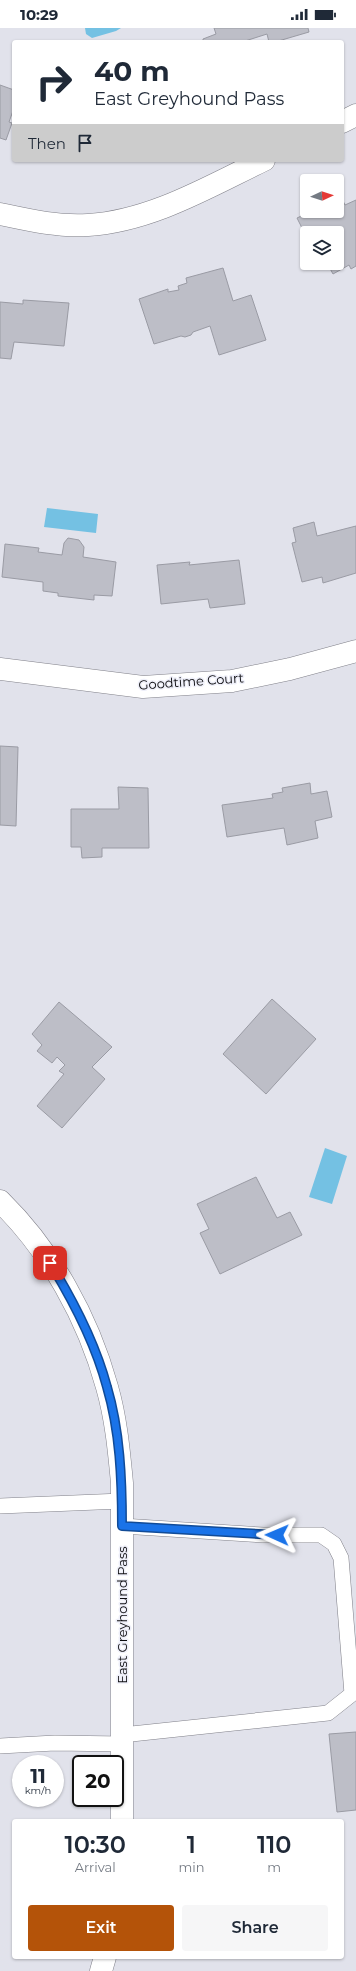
<!DOCTYPE html>
<html lang="en">
<head>
<meta charset="utf-8">
<style>
	:root { --surface:#fff; --page:#f6f6f7; --text:#1f2937; --muted:#747a83; --accent:#b45309 }
	body { margin:0; font-family:Montserrat,sans-serif; background:var(--page); color:var(--text); height:100vh; display:flex; flex-direction:column; font-size:15px; white-space:nowrap }
	* { box-sizing:border-box; margin:0 }
	p { font-size:13px; color:var(--muted) }
	.icon { flex:none; width:22px; height:22px; fill:none; stroke:currentColor; stroke-width:2; stroke-linecap:round; stroke-linejoin:round }
	.map { position:relative; flex:1; overflow:hidden }
	.details { position:absolute; left:12px; top:1791px; width:332px; height:140px; display:flex; flex-direction:column; background:var(--surface); border-radius:4px; box-shadow:0 1px 3px #0004 }
	.details>* { flex:none }
	.banner { position:absolute; left:12px; top:12px; width:332px; height:122px; border-radius:4px; box-shadow:0 1px 3px #0004; background:#fff; color:var(--text); overflow:hidden }
	.needle { width:26px; rotate:86deg }
	.controls { position:absolute; left:300px; top:146px; display:grid; gap:8px }
	.controls a { display:grid; place-items:center; width:44px; height:44px; border-radius:4px; background:var(--surface); box-shadow:0 1px 3px #0004; font-size:20px }
	.speed { position:absolute; left:12px; top:1727px; display:flex; gap:8px; font-size:20px; font-weight:700; text-align:center }
	.speed>* { display:grid; place-content:center; width:52px; height:52px; border-radius:50%; background:var(--surface); box-shadow:0 1px 3px #0004; line-height:1 }
	.speed small { font-size:10px; font-weight:400 }
	.speed .limit { border:2px solid #111; border-radius:6px; background:#fff; color:#111 }
	.pin { position:absolute; display:grid; place-items:center; width:34px; height:34px; color:#fff; margin:-17px; border-radius:8px; box-shadow:0 2px 6px #0006 }
	.me { position:absolute; width:44px; margin:-22px; rotate:271deg; stroke-linejoin:round; filter:drop-shadow(0 0 3px #0008) }
	.turn { display:flex; align-items:center; gap:14px; height:84px; padding:0 16px; font-size:18px }
	.turn .icon { width:52px; height:52px; stroke-width:2.5 }
	.turn b { display:block; font-size:28px; line-height:34px }
	.then { display:flex; align-items:center; height:38px; padding:0 16px; background:#0003; gap:8px; font-size:15px }
	.eta { display:flex; justify-content:space-evenly; align-items:center; height:68px; text-align:center }
	.eta b { font-size:24px; font-weight:600; line-height:28px }
	.action { display:flex; gap:8px; margin-top:auto; padding:8px 16px }
	.action a { flex:1; height:46px; border-radius:4px; background:var(--accent); color:#fff; font-size:16px; font-weight:600; line-height:46px; text-align:center }
	.action a+a { background:var(--page); color:var(--text) }
	.status { display:flex; justify-content:space-between; align-items:center; height:28px; padding:0 20px; background:var(--surface); direction:ltr }
	.status svg { height:11px; fill:currentColor }
	.map>svg:first-child { display:block }
</style>
</head>
<body>
<div class="status"><b>10:29</b><svg viewBox="0 0 49 12"><path d="M0 12V9h3v3zM5 12V6h3v6zM10 12V3h3v9zM15 12V0h3v12zM26 1h20v11H26zM47 4h2v5h-2z"/></svg></div>
<div class="map">
<svg width="356" height="1943" viewBox="0 0 356 1943">
	<rect width="100%" height="100%" fill="#e1e2eb"/>
	<path fill="#74c1e3" d="M85,0h36l-5,3 -24,7 -6,-4z
		M47,480l51,6 -2,19 -52,-6z
		M325,1120l22,8 -15,48 -23,-7z"/>
	<path fill="#bdbec7" stroke="#9a9ba4" d="M214,0h94l1,4 -34,10h-6l-2,-8 -25,8h-39v-3l13,-5z
		M0,57l14,5v18l-5,14 3,1 -6,17 -6,-2z
		M356,172v66l-5,3 -2,-4 -16,9 -6,-11h10v-30h-30v5l-10,-20 15,-7h25v-8l6,-2 2,4z
		M223,240l10,33 18,-6 15,45 -47,15 -9,-29 -17,6 -2,3 -6,2 -4,-1 -27,8 -15,-45 29,-10v3l11,-2 -1,-4 9,-3 -1,-5z
		M23,272l46,3 -5,43 -50,-4 -3,17 -11,-1v-56l23,2z
		M314,494l3,14 39,-10v47l-33,10 -1,-6 -20,5 -10,-39 4,-1 -3,-14z
		M68,510l11,2 5,7 -1,10 33,5 -4,34 -18,-1v5l-36,-4v-3l-15,-2v-9l-41,-5 3,-33 34,4 -1,4 24,3 2,-12z
		M239,532l6,44 -35,4 -2,-9 -47,5 -4,-39 33,-3 -1,3z
		M0,718l18,1 -2,79 -16,-1z
		M310,755l1,11 16,-3 5,26 -17,4 3,17 -31,7 -3,-17 -57,9 -5,-32 51,-7 -1,-4 11,-2 -1,-4z
		M118,759l30,1 1,60h-47v9l-20,1 -1,-11h-10v-38h48z
		M272,971l44,40 -50,55 -43,-40z
		M59,974l53,45 -20,20 13,12 -43,49 -25,-22 27,-32 -5,-3 6,-6 -8,-8 -5,6 -15,-12 5,-6 -10,-11z
		M256,1149l21,41 13,-6 12,23 -82,39 -20,-41 9,-4 -12,-25z
		M356,1704v78l-19,2 -8,-78z"/>
	<g fill="none" stroke-linecap="round" stroke-linejoin="round">
		<defs>
			<path id="lane" d="M0,1478l122,-5
				M122,1707l206,-22 24,-19 -11,-136 -7,-14 -13,-9h-58l-141,-9
				M0,1718l55,-3 67,1"/>
			<path id="street" d="M342,94l14,-7
				M0,186c28,6 58,13 88,11 63,-4 120,-38 176,-65
				M0,641l143,18 89,-6 58,-12 66,-18
				M0,1173c51,50 88,117 107,186 9,31 12,64 15,96v338
				M101,1943l4,-14"/>
		</defs>
		<use href="#lane" stroke="#808089" stroke-width="16"/>
		<use href="#street" stroke="#808089" stroke-width="23"/>
		<use href="#lane" stroke="#fff" stroke-width="15"/>
		<use href="#street" stroke="#fff" stroke-width="22"/>
	</g>
	<g fill="none" stroke-linecap="round" stroke-linejoin="round">
		<defs>
			<path id="route" d="M50,1235c24,39 45,79 57,124 13,44 15,92 15,139l155,9"/>
		</defs>
		<use href="#route" stroke="#114b97" stroke-width="10"/>
		<use href="#route" stroke="#1a73e8" stroke-width="7"/>
	</g>
	<g text-anchor="middle" stroke-width="3" stroke-linejoin="round" paint-order="stroke">
		<g font-size="13" fill="#0b0b0e" stroke="#eeeff9">
			<text transform="translate(191 653) rotate(-4)" y="5">Goodtime Court</text>
			<text transform="translate(122 1587) rotate(-90)" y="5">East Greyhound Pass</text>
		</g>
	</g>
</svg>
<div class="controls">
<a><svg class="needle" viewBox="-14 -14 28 28"><path d="M0-13l5 13h-10z" fill="#e53935"/><path d="M0 13l5-13h-10z" fill="#747a83"/></svg></a>
<a><svg class="icon" aria-label="layers" viewBox="0 0 24 24"><path d="M12 4l9 5-9 5-9-5zM3 14l9 5 9-5"/></svg></a>
</div>
<div class="speed"><div>11<small>km/h</small></div><div class="limit">20</div></div>
<div class="pin" style="left:50px;top:1235px;background:#d93025"><svg class="icon" aria-label="arrive" viewBox="0 0 24 24"><path d="M6 21V4h12l-3 4 3 4H6"/></svg></div>
<svg class="me" style="left:277px;top:1507px" viewBox="-20 -20 40 40"><path d="M0-17L14 15 0 8-14 15z" fill="#1a73e8" stroke="#fff" stroke-width="4"/></svg>
<div class="banner">
<div class="turn"><svg class="icon" aria-label="right" viewBox="0 0 24 24"><path d="M7 20v-9h11M14 6l5 5-5 5"/></svg><div><b>40 m</b>East Greyhound Pass</div></div>
<div class="then">Then<svg class="icon" aria-label="arrive" viewBox="0 0 24 24"><path d="M6 21V4h12l-3 4 3 4H6"/></svg></div>
</div>
<section class="details">
<div class="eta">
<div><b>10:30</b><p>Arrival</p></div>
<div><b>1</b><p>min</p></div>
<div><b>110</b><p>m</p></div>
</div>
<div class="action"><a>Exit</a><a>Share</a></div>
</section>
</div>
</body>
</html>
